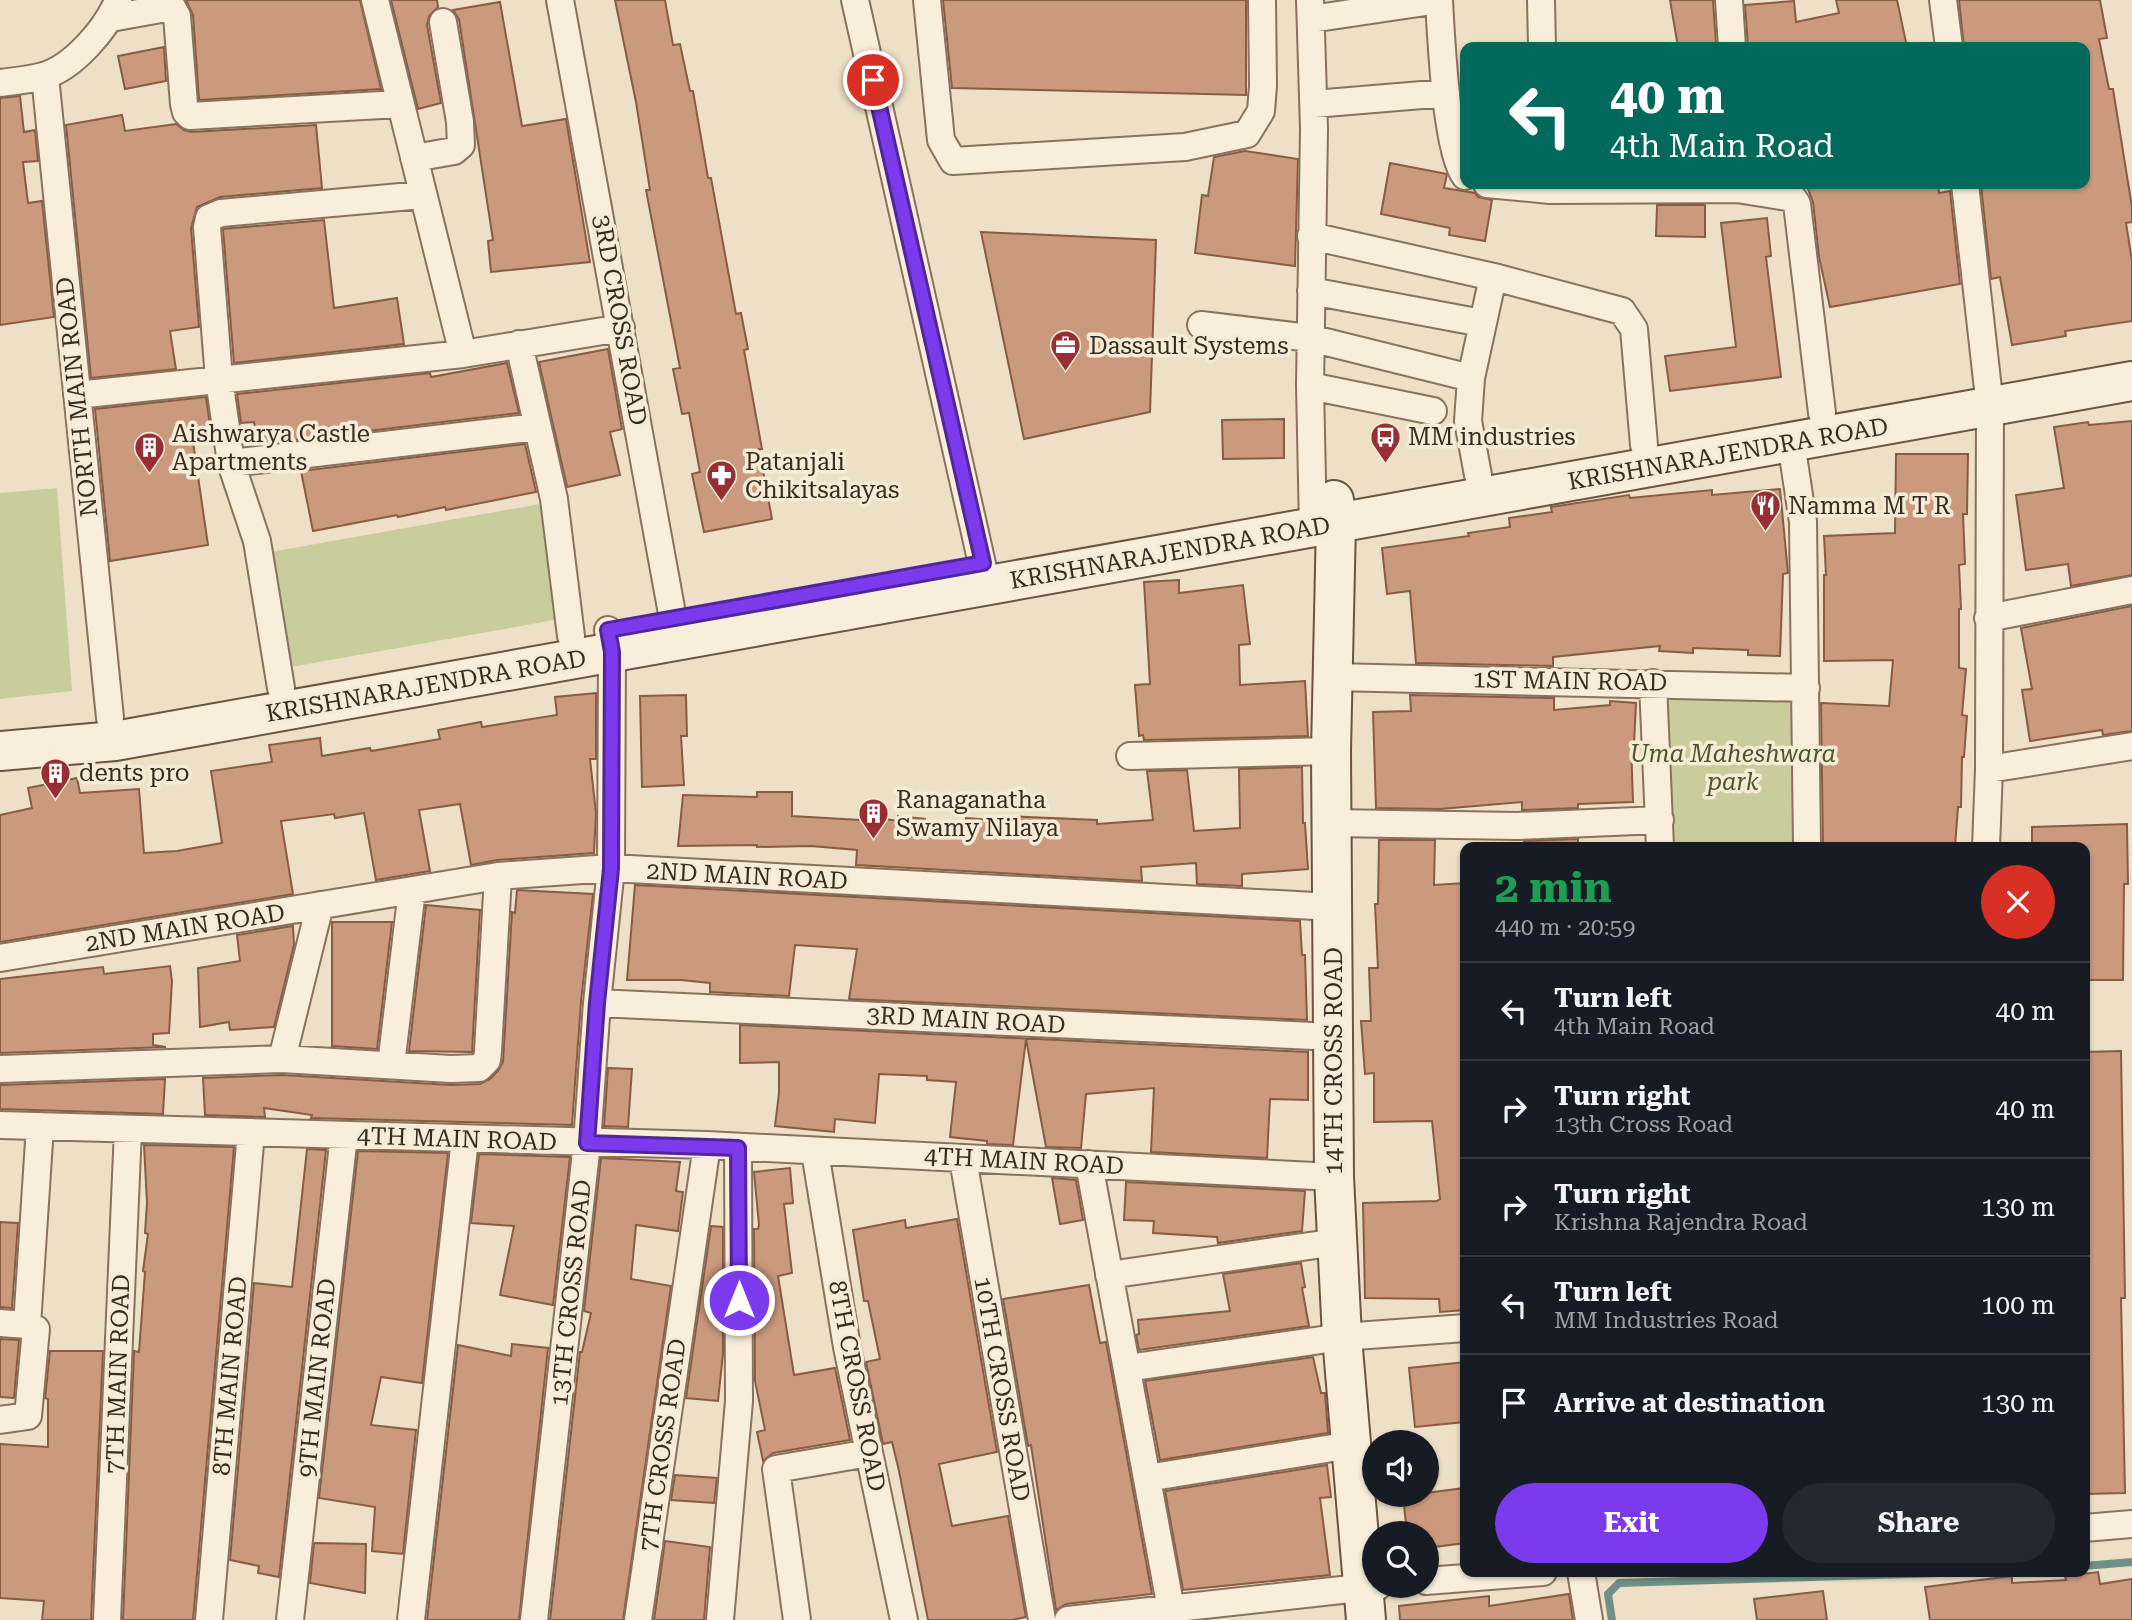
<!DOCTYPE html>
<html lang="en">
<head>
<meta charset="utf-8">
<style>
	:root { --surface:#171b24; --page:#242831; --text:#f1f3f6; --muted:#9ea1a6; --line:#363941; --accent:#7c3aed }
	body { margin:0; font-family:"Roboto Serif",serif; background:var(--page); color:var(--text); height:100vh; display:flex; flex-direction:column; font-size:26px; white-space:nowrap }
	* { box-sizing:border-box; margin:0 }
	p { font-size:23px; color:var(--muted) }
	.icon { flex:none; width:38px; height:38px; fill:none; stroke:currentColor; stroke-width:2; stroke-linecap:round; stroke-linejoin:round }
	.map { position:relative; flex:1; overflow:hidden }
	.sheet { position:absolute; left:1460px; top:842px; width:630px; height:735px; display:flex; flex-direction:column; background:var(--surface); border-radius:14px; box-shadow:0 2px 5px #0004 }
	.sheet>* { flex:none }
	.top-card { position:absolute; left:1460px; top:42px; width:630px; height:147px; border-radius:14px; box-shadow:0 2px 5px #0004; background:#00695c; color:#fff; overflow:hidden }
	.controls { position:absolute; left:1362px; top:1430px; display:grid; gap:14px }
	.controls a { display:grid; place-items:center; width:77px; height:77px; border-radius:50%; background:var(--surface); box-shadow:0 2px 5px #0004; font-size:35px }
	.pin { position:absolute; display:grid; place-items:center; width:60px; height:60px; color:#fff; margin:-30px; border:4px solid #fff; border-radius:50%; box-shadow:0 2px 7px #0007 }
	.me { position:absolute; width:77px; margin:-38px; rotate:0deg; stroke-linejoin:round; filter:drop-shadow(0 0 5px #0008) }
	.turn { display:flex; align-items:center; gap:24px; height:147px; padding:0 35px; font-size:32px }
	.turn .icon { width:91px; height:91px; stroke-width:2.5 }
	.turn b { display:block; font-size:49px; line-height:60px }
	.round { display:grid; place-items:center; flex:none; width:74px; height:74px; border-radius:37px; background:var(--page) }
	.head { display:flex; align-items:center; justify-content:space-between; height:119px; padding:0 35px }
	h1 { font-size:42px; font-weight:700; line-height:52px; color:#1e9e55 }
	.button { display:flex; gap:14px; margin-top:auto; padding:14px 35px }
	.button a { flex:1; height:80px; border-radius:42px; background:var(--accent); color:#fff; font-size:28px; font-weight:700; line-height:80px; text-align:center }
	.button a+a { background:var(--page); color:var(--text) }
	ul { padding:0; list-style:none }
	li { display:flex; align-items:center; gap:21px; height:98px; padding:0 35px; border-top:2px solid var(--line) }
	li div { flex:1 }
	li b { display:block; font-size:26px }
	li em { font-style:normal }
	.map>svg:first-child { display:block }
</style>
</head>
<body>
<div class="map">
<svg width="2132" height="1620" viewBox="0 0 2132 1620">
	<rect width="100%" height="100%" fill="#eee0c7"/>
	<path fill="#c9cc9b" d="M57,488l15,203 -72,8v-206z
		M540,504l20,115 -269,48 -20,-115z
		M1659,682l147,6 1,159h-147z"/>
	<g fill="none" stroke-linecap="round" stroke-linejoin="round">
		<path stroke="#6f9086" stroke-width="8" d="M2084,1566l48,-4
			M1612,1620l-4,-26 11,-11 354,-11"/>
	</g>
	<path fill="#cb9a7e" stroke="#885b43" stroke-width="2" d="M186,0h174l21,89 -182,11 -6,-85z
		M391,0h46l1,7 -9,9 -2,9 14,78 -23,6z
		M615,0h50l8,45 7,-1 10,47h3l15,87h3l25,136 5,-1 7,36 -4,1 18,99h-3l13,70 -68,13 -12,-58 8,-2 -11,-59 -7,1 -9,-45 7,-1 -34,-178h4l-14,-88z
		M943,0h303v95l-294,-7z
		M1670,0h43l3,44 -38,3z
		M1836,0h61l10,47h-159l-3,-42 49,-4 2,21 43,-9z
		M1959,0h141l7,38 -8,1 10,50h4l19,118v15l-6,1 6,38v60l-67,10 1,5 -54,9 -12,-68 -9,2 -10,-94 103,-1v-137h-120z
		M500,2l22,124 44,-7 24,143 -99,10 -3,-31 5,-1 -34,-221 -6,-9z
		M164,47l2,34 -41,8 -7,-33z
		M20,96l4,36 11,-2 3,31 -15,1 5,41 14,-2 12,116 -54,8v-227z
		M122,115l3,16 51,-7 8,6 7,2 125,-7 6,63 -102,9 -23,10 -6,21 8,99 -29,4 6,38 -85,9 -25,-253z
		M1245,151l53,8 -3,107 -100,-13 7,-58 6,1 6,-39z
		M1390,163l57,11 -3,14 31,5 3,4 14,3 -7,41 -36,-6 1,-7 -69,-14z
		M1806,184h132l1,9 11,-2 10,93 -130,23 -11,-50 -6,-55z
		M1657,205h48v32l-49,-1z
		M1767,218l4,38 -5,1 15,120 -111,14 -5,-35 71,-9 -15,-124z
		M324,220l10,88 63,-10 7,46 -170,19 -11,-134z
		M981,232l175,8 -6,172 -126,27z
		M608,349l14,80 -12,3 10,43 -53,12 -28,-125z
		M507,363l12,50 -260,31 -5,-22 -13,1 -4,-29 193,-21 1,4z
		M206,397l4,29 -19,2 17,117 -98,16 -15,-152z
		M1284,419v39l-61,1 -1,-39z
		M2132,421v154l-61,11 -3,-22 -42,6 -10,-75 48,-7 -10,-61 34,-5 1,3z
		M525,444l11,48 -90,18 -1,-3 -47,10 -1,-2 -84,16 -12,-60z
		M1896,454h72l-1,60h-4l2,50 -6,1 2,44h-2v59l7,1 -4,46 5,1 -3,41h-2l-1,50h-3l-3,40 -65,-2v2h-67l-2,-144 68,3 4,-46 -69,1v-86h2l-2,-39 71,-3z
		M1780,489l8,84 -5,1 -3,82 -32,-1v-5l-55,-2v5l-34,-2 1,-5 -107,11v9l-137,-3 -6,-72 -23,3 -5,-46 87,-12 -1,-3 42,-6 -1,-9 43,-6 -1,-5 78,-12 1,3 82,-8v5z
		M1179,580v13l64,-8 7,59 -11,1 1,40 65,-4 3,55 -164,4 -1,-5 -4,1 -4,-51 15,-1 -6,-102z
		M2132,606v125l-29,4 -1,-5 -72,11 -8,-51 10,-1 -11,-61z
		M596,693v66h-6l6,54 -2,40 -97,7 -26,5 -11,-61 -41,6 11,61 -54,9 -12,-67 -29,5 -1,-4 -53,7 12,73 -293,48v-127l32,-7 -4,-20 49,-10 3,15 59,-4 5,64 33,-2 45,-8 -11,-72 61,-9 -3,-17 51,-7 2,18 48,-8 1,3 69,-12 -2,-9 43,-8 1,5 75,-12 -2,-18z
		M686,695l1,41h-6l3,49 -42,2 -2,-91z
		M1410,695l144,3v12l56,-5v-4l26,2 -2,41h-3l2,58 -55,2v4l-56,2v-8l-82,7 -64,-1 -3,-96 38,-1z
		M1302,767l1,56h2l3,46 -66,5v12l-45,-2 -1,-21 -55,4 1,14 -286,-16 1,-15 -46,-4 -54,1v-2l-79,1 5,-51 74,2v-5h35v24l68,4v-5l38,6v-5l27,3v2l40,9 1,-12 39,3v-5l92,4v4l56,-4 -6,-49 40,-1 7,61 46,-3 -1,-59z
		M2127,824l1,60h-4l-1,96h-39v-133h-52v-20z
		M1578,839v8h-54v-6z
		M1379,840h56l-1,45 31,-2v427l-25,2 -1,-13 -74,-1 -2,-95 74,-2 3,-2 -8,-78 -58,1v-49l-9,1 -4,-53h10l-2,-53h9l-3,-64h3z
		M635,885l665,36 2,34h3l2,65 -458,-21 8,-50 -62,-4 -6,51 -79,-4v-9l-29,-3h-54z
		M517,890l76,4 -12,107 -9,124 -261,-7 1,-3 -48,-7 1,9 -60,-2 -2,-37 79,-3 169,10 29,-1 10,-5 8,-8 5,-9 9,-150 3,1z
		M426,905l54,5 -8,142 -63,-1z
		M332,922h60l-15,127 -45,-3z
		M293,926l1,19 -20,82 -44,3 -1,-8 -29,5 -2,-59 42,-7 -3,-26z
		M170,966l2,15 -3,52 -16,1v11l13,2 -166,6v-74l103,-12 1,7z
		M740,1025l568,27v48l-38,-1 -3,59 -116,-6 3,-64 -68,6 -5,54 -35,-1 -20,-108 -13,106 -26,-1v-3l-37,-4 6,-55 -29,-2v-4l-48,-2 -4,49 -40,-4 -1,13 -59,-6 4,-33v-31l-39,1z
		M2121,1051l4,247h-4l4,195 -41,1v-442z
		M608,1068l24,1 -4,58 -24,-1z
		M165,1079l-2,35 -163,-5v-24z
		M144,1145l90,2 -41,473h-70l11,-269 5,1 6,-80 -2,-1 5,-37 -3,-1 2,-30z
		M307,1149l19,1 -47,427 -21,-4 1,-7 -29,-6 24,-277 38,4z
		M358,1151l90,2 -26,230 -41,-6 -10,48 45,5 -13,124 -31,-3 3,-44 -56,-9z
		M479,1154l91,3 -17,148 -53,-10 14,-69 -43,-3z
		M601,1158l79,4 -4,29 7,1 -5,39 -42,-6 -5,54 40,7 -48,334h-73l30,-268h2l9,-39 -7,-2z
		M790,1168l3,35 -9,1 8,69 -14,3 16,99 41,-7 15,72 -77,13 -10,8 -6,-29 8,-2 -10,-49 -1,-152h4l1,-4 -5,-53z
		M1052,1178l24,2 7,40 -23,4z
		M1126,1182l179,9 -3,40 -84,12 -1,-6 -64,-4 1,-12 -30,-1z
		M957,1219l40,233 -58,12 13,62 56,-10 18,101 -14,3h-84l-29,-149 -7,-29 -9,2 -17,-82 14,-3 -12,-58h-4l-11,-71 52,-10 1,8z
		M0,1222l18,1 -6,85 -12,-1z
		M711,1226l12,1v127l-5,47 -32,-3z
		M1301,1263l4,24 -3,1 7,38 -170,24 -3,-15 3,-1 -1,-14 92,-9 -7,-37z
		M1089,1285l11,58 6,-1 46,252 -86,10 -10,6 -25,-165 -3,1 -25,-147z
		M0,1339l19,1 -5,58 -14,-1z
		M512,1344l36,4 -29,272h-92l31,-275 53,11z
		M50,1351h53l-12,269h-49l2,-19 -44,-3v-154l48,3v-48l-3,-1z
		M1313,1357l8,36h4l3,40 -168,27 -15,-79z
		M1465,1362v60l-50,5 -6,-59z
		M1327,1465l4,32 -11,1 10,77 -147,15 -18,-99z
		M675,1475l42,3 -3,25 -43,-3z
		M1465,1488v55l-39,5v-15h-19l-4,-37 23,-2v-1z
		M665,1541l45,6 -6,73h-50z
		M314,1543l52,1 -1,49 -55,-10z
		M2098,1572l2,12 32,-5v41h-202l-5,-33 87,-11v7l54,-3 -1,-4z
		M1823,1591l4,29h-70l-3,-21z
		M1569,1594l4,26h-173l-1,-14 90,-10v10z"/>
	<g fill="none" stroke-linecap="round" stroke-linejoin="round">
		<defs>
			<path id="minor" d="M375,0l88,354
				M560,0l117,641
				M855,0l132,586
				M927,0l14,140 12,21 232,-14 62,-13 14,-23 2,-25 -1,-86
				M1310,0l4,129 -4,257 3,142
				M1439,0c2,36 7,151 26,176
				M1541,0l1,47
				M1729,0l3,47
				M1943,0l6,47
				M111,18l61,-11 5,9 7,88 2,8 4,4 209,-12
				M1311,19l128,-19
				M45,76l65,642
				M0,83c14,-2 30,-3 43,-7 30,-8 63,-47 75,-75
				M1314,104l132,-11
				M414,158l40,-7 7,-6 -1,-23 -17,-100
				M1487,184l63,6 -1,-6
				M1737,184v5l56,9 4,6 25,209
				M1965,184l25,223 -1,362 -3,78
				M1550,190l187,-1
				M423,195l-202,18 -12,5 -2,9 12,152 12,84 306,-36
				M1311,236l187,42 124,33 12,18 10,116
				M1311,291l171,32
				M1201,325l109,13 161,40
				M519,344l35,155 17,137
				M1310,386l123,25
				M77,395l386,-41 158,-26
				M1791,442l12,80 4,325
				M231,463l26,78 24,147
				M1478,475l-10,-54 3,-43 22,-101
				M1988,618l144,-28
				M1333,677l473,11
				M1653,683l7,164
				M1130,756l201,-5
				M1989,769l143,-23
				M1332,823l185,3 143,-6
				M0,958l498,-82 113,-8 722,39
				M597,1003l738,34
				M282,1059l169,10 28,-1 8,-8 1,-9 10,-175
				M391,1065l21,-175
				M0,1069l282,-10 38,-154
				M0,1125l707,20 627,32
				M815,1152l32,195 57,273
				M963,1159l79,461
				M1089,1164l84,456
				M1109,1275l228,-33
				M0,1323l27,2 9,4 -8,87 -28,4
				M27,1325l13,-199
				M1127,1368l215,-31 123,-9
				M1147,1478l204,-33
				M2084,1528l48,-4
				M1581,1572l8,48
				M1426,1581l117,-9
				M107,1620l21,-491
				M209,1620l42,-488
				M290,1620l54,-485
				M411,1620l54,-481
				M534,1620l53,-477 10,-140 14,-135 1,-216 -4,-22
				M638,1620l69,-475
				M720,1620l19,-219 -1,-253
				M797,1620l-21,-151 93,-16
				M1068,1620l310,-34"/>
			<path id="secondary" d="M1334,500l2,23 -5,228 3,426 8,160 24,283
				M0,751l115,-10 2017,-360"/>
		</defs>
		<use href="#minor" stroke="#89725d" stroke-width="30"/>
		<use href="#secondary" stroke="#6b5340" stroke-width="42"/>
		<use href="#minor" stroke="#f8eedb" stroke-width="26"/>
		<use href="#secondary" stroke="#f8eedb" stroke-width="38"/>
	</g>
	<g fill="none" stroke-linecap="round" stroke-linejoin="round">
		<defs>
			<path id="route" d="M739,1300l-1,-152 -151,-5 10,-140 14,-134 1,-217 -4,-22 375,-67 -110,-483"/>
		</defs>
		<use href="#route" stroke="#51269a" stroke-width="18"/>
		<use href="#route" stroke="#7c3aed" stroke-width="12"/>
	</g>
	<defs>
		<symbol id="office-pin" viewBox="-11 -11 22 30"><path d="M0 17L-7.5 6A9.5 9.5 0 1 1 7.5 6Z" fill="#972e34" stroke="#f5ebd7"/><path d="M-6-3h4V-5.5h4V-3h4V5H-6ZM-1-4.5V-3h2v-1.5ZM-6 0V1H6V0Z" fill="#fff"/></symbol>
		<symbol id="bus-pin" viewBox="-11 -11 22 30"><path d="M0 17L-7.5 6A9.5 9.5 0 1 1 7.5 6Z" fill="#972e34" stroke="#f5ebd7"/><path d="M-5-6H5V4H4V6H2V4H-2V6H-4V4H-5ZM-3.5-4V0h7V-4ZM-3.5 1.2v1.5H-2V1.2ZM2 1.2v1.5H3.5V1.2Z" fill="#fff"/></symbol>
		<symbol id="building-pin" viewBox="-11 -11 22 30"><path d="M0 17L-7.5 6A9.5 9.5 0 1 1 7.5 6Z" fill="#972e34" stroke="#f5ebd7"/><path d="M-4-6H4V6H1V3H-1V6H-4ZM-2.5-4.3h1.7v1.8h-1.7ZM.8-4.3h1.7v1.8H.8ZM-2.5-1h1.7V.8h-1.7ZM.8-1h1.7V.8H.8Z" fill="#fff"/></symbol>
		<symbol id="pharmacy-pin" viewBox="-11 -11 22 30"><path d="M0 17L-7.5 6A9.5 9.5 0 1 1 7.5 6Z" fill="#972e34" stroke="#f5ebd7"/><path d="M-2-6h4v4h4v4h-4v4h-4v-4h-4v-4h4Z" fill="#fff"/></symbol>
		<symbol id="restaurant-pin" viewBox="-11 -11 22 30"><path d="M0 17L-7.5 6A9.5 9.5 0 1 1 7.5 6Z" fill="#972e34" stroke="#f5ebd7"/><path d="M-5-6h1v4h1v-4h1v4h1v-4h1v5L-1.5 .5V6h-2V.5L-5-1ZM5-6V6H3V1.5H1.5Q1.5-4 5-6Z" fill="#fff"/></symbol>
	</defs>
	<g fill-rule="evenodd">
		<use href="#office-pin" x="1048" y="328" width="35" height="47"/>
		<use href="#bus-pin" x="1368" y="420" width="35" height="47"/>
		<use href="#building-pin" x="132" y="430" width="35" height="47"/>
		<use href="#pharmacy-pin" x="704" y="458" width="35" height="47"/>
		<use href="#restaurant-pin" x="1748" y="488" width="35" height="47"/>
		<use href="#building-pin" x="38" y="756" width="35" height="47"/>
		<use href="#building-pin" x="856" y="796" width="35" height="47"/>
	</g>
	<g text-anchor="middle" stroke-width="7" stroke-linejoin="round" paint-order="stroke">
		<g font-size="24" fill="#3a2b20" stroke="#f5ebd7">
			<text transform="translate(620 320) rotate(80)" y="8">3RD CROSS ROAD</text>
			<text transform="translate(77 397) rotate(-96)" y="8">NORTH MAIN ROAD</text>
			<text transform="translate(1728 454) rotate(-10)" y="8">KRISHNARAJENDRA ROAD</text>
			<text transform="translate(1170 553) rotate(-10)" y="8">KRISHNARAJENDRA ROAD</text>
			<text transform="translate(1570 681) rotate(1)" y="8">1ST MAIN ROAD</text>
			<text transform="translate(426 686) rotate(-10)" y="8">KRISHNARAJENDRA ROAD</text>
			<text transform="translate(747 876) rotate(3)" y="8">2ND MAIN ROAD</text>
			<text transform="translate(185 928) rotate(-9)" y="8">2ND MAIN ROAD</text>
			<text transform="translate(966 1020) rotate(3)" y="8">3RD MAIN ROAD</text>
			<text transform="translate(1334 1061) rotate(-90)" y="8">14TH CROSS ROAD</text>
			<text transform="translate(457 1139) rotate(2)" y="8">4TH MAIN ROAD</text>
			<text transform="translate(1024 1161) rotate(3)" y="8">4TH MAIN ROAD</text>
			<text transform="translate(571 1293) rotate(-84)" y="8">13TH CROSS ROAD</text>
			<text transform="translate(118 1374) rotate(-88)" y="8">7TH MAIN ROAD</text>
			<text transform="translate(230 1376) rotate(-85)" y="8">8TH MAIN ROAD</text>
			<text transform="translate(317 1378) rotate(-84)" y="8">9TH MAIN ROAD</text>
			<text transform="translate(857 1386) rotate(79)" y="8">8TH CROSS ROAD</text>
			<text transform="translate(1002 1389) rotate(80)" y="8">10TH CROSS ROAD</text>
			<text transform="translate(663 1445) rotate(-82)" y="8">7TH CROSS ROAD</text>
		</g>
		<g font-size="24" fill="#3a2b20" stroke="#f5ebd7" text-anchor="start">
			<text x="1089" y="354">Dassault Systems</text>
			<text x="172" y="442">Aishwarya Castle<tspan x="172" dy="28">Apartments</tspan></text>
			<text x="1408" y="445">MM industries</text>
			<text x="745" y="470">Patanjali<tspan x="745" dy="28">Chikitsalayas</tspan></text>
			<text x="1788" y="514">Namma M T R</text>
			<text x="79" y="781">dents pro</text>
			<text x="896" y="808">Ranaganatha<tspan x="896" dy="28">Swamy Nilaya</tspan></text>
		</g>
		<g font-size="24" font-style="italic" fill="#4c5627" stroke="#f5ebd7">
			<text x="1733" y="762">Uma Maheshwara<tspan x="1733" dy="28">park</tspan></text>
		</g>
	</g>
</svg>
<div class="controls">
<a><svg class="icon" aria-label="sound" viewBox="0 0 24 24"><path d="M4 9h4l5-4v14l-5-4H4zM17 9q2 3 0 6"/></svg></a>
<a><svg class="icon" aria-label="search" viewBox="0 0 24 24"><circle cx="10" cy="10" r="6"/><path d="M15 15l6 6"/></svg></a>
</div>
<div class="pin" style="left:873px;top:80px;background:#d93025"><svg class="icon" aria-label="arrive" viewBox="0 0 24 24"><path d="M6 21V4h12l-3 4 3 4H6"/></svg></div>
<svg class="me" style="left:739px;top:1300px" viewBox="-20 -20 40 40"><circle r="17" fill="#7c3aed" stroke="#fff" stroke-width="3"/><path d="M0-11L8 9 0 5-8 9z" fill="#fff"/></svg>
<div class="top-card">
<div class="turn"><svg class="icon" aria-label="left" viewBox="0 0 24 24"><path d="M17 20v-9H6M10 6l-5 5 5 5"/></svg><div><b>40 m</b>4th Main Road</div></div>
</div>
<section class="sheet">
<div class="head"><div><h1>2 min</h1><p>440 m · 20:59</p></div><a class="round" style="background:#d93025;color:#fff"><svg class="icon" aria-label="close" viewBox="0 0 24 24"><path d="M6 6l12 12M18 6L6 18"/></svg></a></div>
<ul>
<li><svg class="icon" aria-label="left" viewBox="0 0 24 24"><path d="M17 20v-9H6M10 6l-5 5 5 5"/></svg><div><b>Turn left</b><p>4th Main Road</p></div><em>40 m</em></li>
<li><svg class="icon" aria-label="right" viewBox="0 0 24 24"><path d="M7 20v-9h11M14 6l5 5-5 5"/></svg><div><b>Turn right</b><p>13th Cross Road</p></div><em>40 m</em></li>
<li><svg class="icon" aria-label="right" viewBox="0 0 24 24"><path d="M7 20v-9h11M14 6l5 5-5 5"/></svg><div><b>Turn right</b><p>Krishna Rajendra Road</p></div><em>130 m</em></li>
<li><svg class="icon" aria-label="left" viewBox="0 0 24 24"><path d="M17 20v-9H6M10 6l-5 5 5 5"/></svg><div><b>Turn left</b><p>MM Industries Road</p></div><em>100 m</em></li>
<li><svg class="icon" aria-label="arrive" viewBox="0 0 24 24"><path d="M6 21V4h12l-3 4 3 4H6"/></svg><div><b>Arrive at destination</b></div><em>130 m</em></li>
</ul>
<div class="button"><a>Exit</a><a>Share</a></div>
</section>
</div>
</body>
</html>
